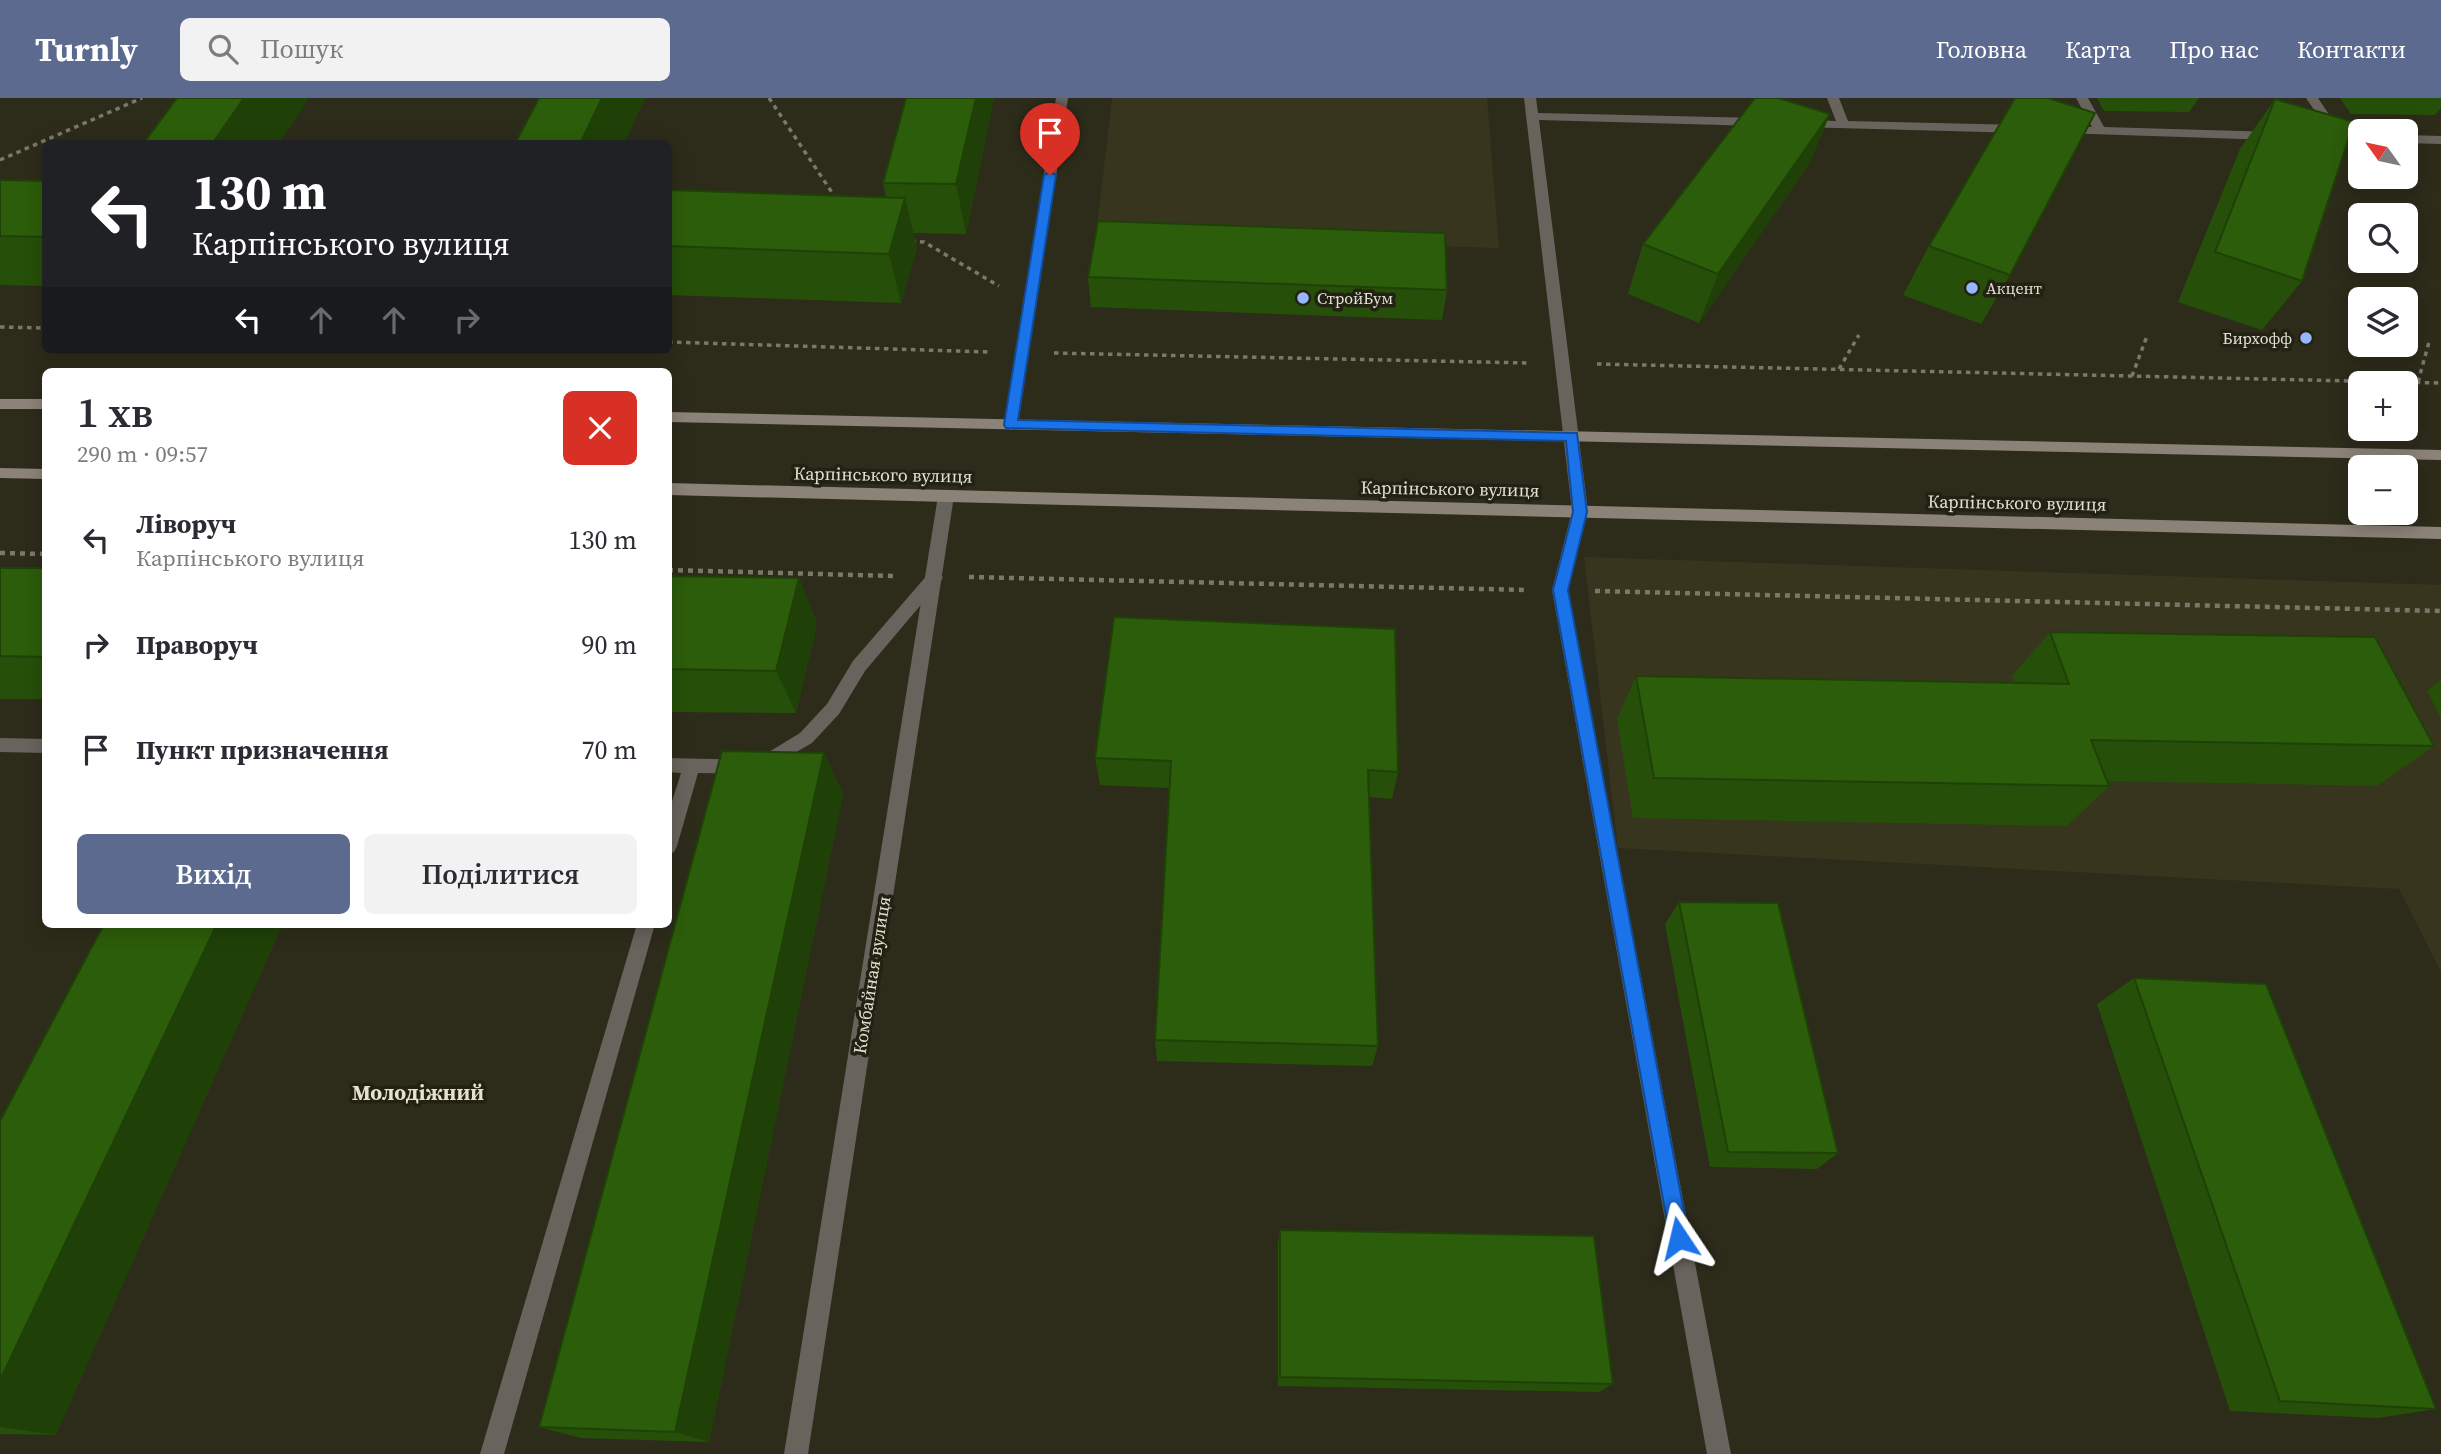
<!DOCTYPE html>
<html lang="uk">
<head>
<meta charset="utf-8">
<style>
	:root { --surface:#fff; --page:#f2f2f3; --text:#2b2b33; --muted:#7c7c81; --accent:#5b6a8e }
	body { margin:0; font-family:"Source Serif 4",serif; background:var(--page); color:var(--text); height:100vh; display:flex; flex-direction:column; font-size:26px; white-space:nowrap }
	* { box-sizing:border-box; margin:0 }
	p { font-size:23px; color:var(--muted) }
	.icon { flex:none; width:38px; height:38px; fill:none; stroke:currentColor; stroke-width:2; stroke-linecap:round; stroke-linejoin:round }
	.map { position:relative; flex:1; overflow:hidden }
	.sheet { position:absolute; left:42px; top:270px; width:630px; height:560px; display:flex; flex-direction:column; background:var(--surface); border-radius:10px; box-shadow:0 4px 18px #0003 }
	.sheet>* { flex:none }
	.banner { position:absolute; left:42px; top:42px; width:630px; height:214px; border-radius:10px; box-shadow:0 4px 18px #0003; background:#202124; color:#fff; overflow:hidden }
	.needle { width:46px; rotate:303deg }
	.fabs { position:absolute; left:2348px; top:21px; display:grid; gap:14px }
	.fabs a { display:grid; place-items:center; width:70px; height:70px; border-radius:10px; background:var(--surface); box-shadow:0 4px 18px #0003; font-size:35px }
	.pin { position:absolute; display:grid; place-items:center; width:60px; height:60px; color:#fff; margin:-72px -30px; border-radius:50% 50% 50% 0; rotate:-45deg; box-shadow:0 0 7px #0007 }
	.pin .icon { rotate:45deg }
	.me { position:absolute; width:77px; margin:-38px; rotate:350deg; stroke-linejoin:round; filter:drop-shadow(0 0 5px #0008) }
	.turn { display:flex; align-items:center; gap:24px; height:147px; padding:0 35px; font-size:32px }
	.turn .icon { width:91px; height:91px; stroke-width:2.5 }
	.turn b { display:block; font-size:49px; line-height:60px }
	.lanes { display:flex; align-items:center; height:66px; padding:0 35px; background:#0003; justify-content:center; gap:35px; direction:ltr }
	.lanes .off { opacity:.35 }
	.round { display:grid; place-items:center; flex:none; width:74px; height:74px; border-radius:10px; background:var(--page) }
	.headline { display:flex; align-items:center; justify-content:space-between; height:119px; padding:0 35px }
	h1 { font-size:42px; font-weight:600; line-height:52px }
	.cta { display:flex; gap:14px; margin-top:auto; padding:14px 35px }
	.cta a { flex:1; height:80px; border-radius:10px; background:var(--accent); color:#fff; font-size:28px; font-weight:600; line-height:80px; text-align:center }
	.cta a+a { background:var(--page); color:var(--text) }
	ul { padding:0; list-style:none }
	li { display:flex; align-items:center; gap:21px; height:105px; padding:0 35px }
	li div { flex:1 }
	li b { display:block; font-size:26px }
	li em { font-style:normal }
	header { display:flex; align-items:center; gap:42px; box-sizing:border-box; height:98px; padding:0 35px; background:var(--accent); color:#fff }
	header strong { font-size:33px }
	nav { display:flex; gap:38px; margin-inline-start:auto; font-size:24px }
	.search { width:490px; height:63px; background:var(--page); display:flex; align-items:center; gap:18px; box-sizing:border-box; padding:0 24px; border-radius:10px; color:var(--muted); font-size:26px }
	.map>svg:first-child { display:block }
</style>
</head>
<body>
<header>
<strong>Turnly</strong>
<div class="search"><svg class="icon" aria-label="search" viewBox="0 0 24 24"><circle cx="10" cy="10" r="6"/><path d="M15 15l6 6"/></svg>Пошук</div>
<nav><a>Головна</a><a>Карта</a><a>Про нас</a><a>Контакти</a></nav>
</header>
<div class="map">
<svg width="2441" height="1356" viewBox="0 0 2441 1356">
	<rect width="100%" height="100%" fill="#2d2c1b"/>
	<path fill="#37351e" d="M1112,0h375l12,150 -403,-12z
		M1584,459l857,28v387l-42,-83 -781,-41z"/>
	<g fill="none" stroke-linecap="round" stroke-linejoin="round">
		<path stroke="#79796a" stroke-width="3.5" stroke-dasharray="4.5 4.5" stroke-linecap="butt" d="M769,0l68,102
			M0,62l142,-62
			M911,143l13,1 75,44
			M0,229l46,1
			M668,244l321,10
			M1054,255l474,10
			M1597,266l844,19
			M1839,271l20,-34
			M2132,278l15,-40
			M2418,284l11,-40"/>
		<path stroke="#79796a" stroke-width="4.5" stroke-dasharray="5 5" stroke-linecap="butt" d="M0,455l46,1
			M668,472l226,6
			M969,479l558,13
			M1595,493l846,20"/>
		<path fill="#69635d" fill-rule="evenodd" d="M1056,0h12l-50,327 -7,5 -7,-5z
			M1524,0h12l2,15 221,5 6,4 -6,4 -220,-6 49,391 -20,79 163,864h-24l-155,-864 20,-79z
			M1827,0h12l9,23 174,4 6,4 -6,4 -221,-6v-6l4,-1 31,1z
			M2076,0h12l16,29 170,5 6,4 -6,4 -214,-7v-6l4,-1 28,1z
			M2306,0h12l24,36h19v8l-39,-2v-6l8,-1z
			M2406,37l35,1v8l-35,-1z
			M935,473l8,6 -2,4 -76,90 -26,43 -27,29 -54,31 -60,-1 -21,73 -3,6 -6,2v-40l13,-41 -13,-1v-14l88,2 44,-27 27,-29 26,-43 76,-88z
			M0,640l46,1v14l-46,-1z
			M637,826h18l-151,530h-24z"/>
		<path fill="#69635d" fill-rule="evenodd" d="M946,392l8,6 -146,958h-24l154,-958z"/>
		<path fill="#8c8378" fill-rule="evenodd" d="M0,301h46v10h-46z
			M668,314l1773,38v10l-1773,-38z
			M0,370l46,1v10l-46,-1z
			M668,385l1773,44v12l-1773,-44z"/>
	</g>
	<path fill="#265009" d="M994,0l-28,136 -53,-1 4,15 -16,55 -233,-8v-105l218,7 -3,-14z
		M2097,0h102l-10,14 -85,-1z
		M2340,0h101v10l-6,7 -84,-1z
		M2275,1l27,182 -40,49 -84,-28 62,-153z
		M1830,16l-21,50 -110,159 -71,-29 15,-50z
		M0,82l46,1v105l-46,-1z
		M1929,148l81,29 -29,49 -78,-29z
		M1088,179l359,13 -5,30 -351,-13z
		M0,470h46v131h-46z
		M668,478l131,2 18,45 -21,90 -128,-1z
		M2050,534l384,114 -57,40 -269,-5 1,5 -42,40 -434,-8 -16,-99 19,-43 379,7 -3,-7z
		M2441,582v38l-14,-27z
		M824,655l19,41 -134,648 -128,-4 -42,-11z
		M1095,660l303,14 -6,27 -23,-2 9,249 -6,20 -215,-5 -2,-21 14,-252 -69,-3z
		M1679,804l159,251 -21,16 -107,-2 -45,-243z
		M2134,880l302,431 -58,9 -148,-7 -133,-407z
		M0,1023l56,314 -56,-1z
		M1280,1132l333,154 -14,8 -321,-6v-143z"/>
	<path fill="#1f4107" d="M244,0h65l-30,46h-67z
		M602,0h43l-21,46h-44z
		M976,0h18l-28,136 -10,-50z
		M1830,16l-21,50 -110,159 19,-49z
		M905,100l12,50 -16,55 -12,-49z
		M799,480l18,45 -21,90 -20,-42z
		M824,655l19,41 -134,648 -34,-10z
		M217,826h66l-227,511 -56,-8v-47z"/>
	<path fill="#2c5d0a" stroke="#1f4107" stroke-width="2" d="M177,0h67l-32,46h-69z
		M539,0h63l-22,46h-65z
		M906,0h70l-20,86 -73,-1z
		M1755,0h23l52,16 -112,160 -75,-30z
		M2015,0h33l47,15 -85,162 -81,-29z
		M2275,1l79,23 -52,159 -87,-29z
		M0,82l46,1v56l-46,-1z
		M668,92l237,8 -16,56 -221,-8z
		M1098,123l347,12 2,57 -359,-13z
		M0,470h46v89l-46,-1z
		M668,478l131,2 -23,93 -108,-2z
		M1114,519l281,12 3,143 -30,-2 10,276 -223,-6 16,-279 -76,-3z
		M2050,534l325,5 59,109 -343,-6 18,46 -455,-8 -18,-102 433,8z
		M722,653l102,2 -149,679 -136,-5z
		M1679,804l99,1 60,250 -110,-1z
		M104,826h113l-217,456v-259z
		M2134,880l132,6 170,425 -156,-8z
		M1280,1132l314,6 19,148 -333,-7z"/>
	<path fill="#1a73e8" stroke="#114b97" stroke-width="2" d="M1050,74l6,3 -38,245 559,13 10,79 -19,78 121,648 -3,7 -7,3 -6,-3 -3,-7 -117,-648 20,-78 -7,-71 -560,-13 -2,-3 40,-250z"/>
	<g fill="#96b6fd" stroke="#232212" stroke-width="2.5">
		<circle cx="1972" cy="190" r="7"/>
		<circle cx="1303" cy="200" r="7"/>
		<circle cx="2306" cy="240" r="7"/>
	</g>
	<g text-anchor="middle" stroke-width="7" stroke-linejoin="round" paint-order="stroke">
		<g font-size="16" fill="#e1e1d6" stroke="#232212" text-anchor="start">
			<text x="1986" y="196">Акцент</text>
			<text x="1317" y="206">СтройБум</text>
			<text x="2292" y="246" text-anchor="end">Бирхофф</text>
		</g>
		<g font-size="18" fill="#e1e1d6" stroke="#232212">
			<text transform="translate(883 377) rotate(1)" y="6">Карпінського вулиця</text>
			<text transform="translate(1450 391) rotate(1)" y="6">Карпінського вулиця</text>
			<text transform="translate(2017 405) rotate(1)" y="6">Карпінського вулиця</text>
			<text transform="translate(872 877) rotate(-81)" y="6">Комбайная вулиця</text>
		</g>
		<g font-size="21" font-weight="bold" fill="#e5e3ce" stroke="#232212">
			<text x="418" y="1002">Молодіжний</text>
		</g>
	</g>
</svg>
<div class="fabs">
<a><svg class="needle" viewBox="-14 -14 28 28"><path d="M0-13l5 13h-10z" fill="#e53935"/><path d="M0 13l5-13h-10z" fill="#7c7c81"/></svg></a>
<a><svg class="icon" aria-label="search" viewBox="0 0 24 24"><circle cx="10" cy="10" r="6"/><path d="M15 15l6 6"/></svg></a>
<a><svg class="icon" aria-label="layers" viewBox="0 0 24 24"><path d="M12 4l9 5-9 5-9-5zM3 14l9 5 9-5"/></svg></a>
<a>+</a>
<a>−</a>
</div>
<div class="pin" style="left:1050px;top:77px;background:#d93025"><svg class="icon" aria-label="arrive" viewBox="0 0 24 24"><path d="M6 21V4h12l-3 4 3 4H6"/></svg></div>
<svg class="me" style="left:1679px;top:1140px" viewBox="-20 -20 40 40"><path d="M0-17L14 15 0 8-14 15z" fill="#1a73e8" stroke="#fff" stroke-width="4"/></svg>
<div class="banner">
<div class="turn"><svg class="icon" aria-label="left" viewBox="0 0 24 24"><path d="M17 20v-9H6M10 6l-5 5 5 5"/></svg><div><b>130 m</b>Карпінського вулиця</div></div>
<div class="lanes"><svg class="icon" aria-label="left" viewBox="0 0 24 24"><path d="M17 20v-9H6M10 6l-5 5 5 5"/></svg><svg class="icon off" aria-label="ahead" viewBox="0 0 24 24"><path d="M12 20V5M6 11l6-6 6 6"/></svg><svg class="icon off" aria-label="ahead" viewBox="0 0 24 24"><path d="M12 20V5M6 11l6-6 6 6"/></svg><svg class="icon off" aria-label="right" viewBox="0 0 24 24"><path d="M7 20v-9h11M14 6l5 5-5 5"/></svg></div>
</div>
<section class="sheet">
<div class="headline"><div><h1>1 хв</h1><p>290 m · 09:57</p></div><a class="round" style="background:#d93025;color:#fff"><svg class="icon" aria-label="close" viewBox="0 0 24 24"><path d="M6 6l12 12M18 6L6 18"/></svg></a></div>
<ul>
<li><svg class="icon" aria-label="left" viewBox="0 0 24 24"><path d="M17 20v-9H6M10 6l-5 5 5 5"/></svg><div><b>Ліворуч</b><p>Карпінського вулиця</p></div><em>130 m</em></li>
<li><svg class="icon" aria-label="right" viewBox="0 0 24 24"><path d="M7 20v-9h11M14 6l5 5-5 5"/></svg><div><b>Праворуч</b></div><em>90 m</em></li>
<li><svg class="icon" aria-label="arrive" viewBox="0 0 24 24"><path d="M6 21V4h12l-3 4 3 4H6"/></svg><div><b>Пункт призначення</b></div><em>70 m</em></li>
</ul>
<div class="cta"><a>Вихід</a><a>Поділитися</a></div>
</section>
</div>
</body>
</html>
